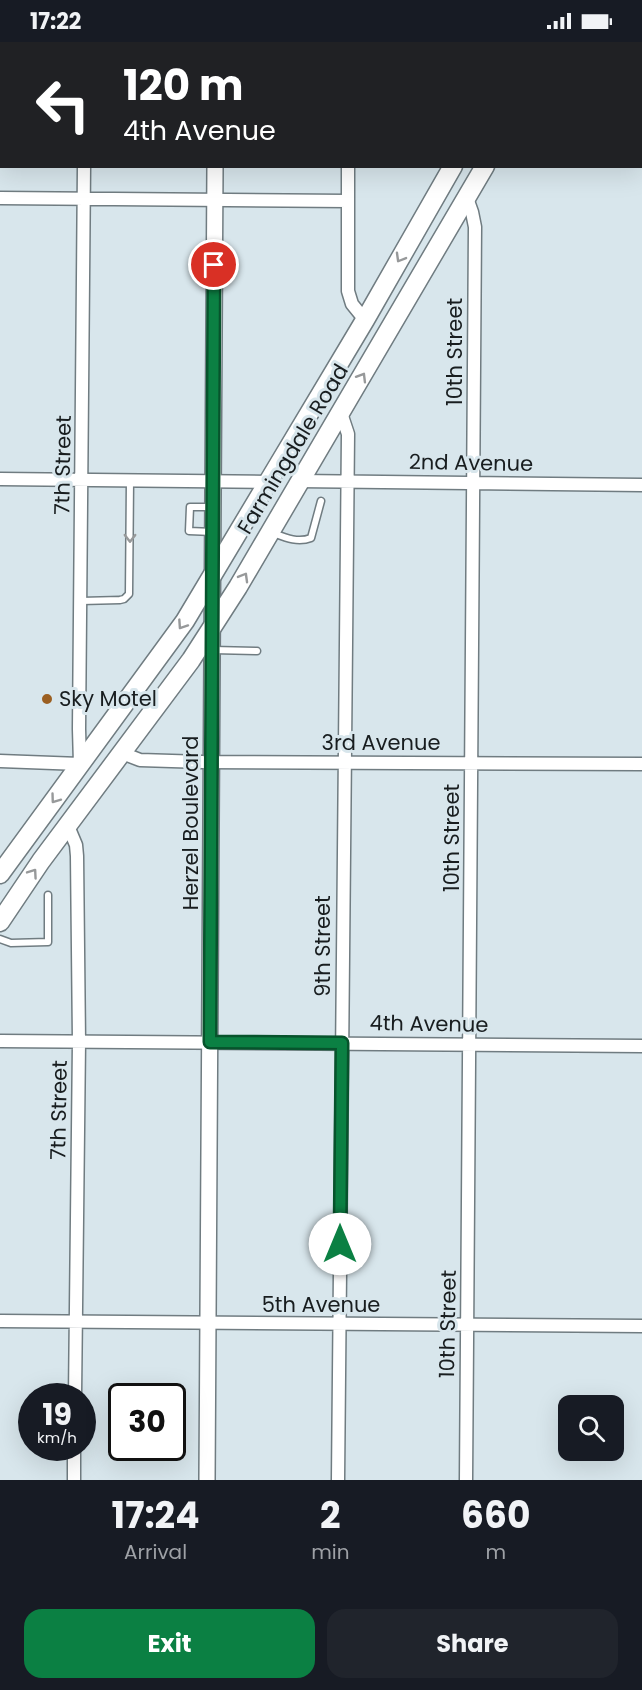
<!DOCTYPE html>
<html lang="en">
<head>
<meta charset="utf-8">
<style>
	:root { --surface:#171b24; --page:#20242c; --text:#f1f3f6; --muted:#9ea1a6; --accent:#0b8043 }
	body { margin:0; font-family:Poppins,sans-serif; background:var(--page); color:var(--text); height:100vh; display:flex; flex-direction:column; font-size:22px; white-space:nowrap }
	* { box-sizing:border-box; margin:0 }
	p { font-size:20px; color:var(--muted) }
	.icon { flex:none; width:33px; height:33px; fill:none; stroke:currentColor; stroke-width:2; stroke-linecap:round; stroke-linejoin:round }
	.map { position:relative; height:1438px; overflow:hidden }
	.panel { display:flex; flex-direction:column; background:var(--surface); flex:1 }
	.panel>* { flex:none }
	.hud { position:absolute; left:0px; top:0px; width:642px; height:126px; box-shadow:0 6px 24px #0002; background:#202124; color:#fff; overflow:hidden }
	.fabs { position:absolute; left:558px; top:1353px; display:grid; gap:12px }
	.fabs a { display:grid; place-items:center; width:66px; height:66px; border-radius:12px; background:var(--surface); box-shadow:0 6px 24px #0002; font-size:30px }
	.speed { position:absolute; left:18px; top:1341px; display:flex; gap:12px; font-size:30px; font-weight:700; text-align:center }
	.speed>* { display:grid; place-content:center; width:78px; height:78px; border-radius:50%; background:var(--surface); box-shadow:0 6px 24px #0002; line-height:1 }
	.speed small { font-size:15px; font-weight:400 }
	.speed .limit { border:3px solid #111; border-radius:9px; background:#fff; color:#111 }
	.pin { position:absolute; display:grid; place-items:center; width:51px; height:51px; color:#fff; margin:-26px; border:3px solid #fff; border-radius:50%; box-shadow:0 2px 6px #0007 }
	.me { position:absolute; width:66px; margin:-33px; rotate:0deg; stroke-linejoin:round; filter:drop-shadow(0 0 4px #0008) }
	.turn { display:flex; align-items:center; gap:21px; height:126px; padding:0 24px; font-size:27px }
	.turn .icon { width:78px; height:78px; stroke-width:2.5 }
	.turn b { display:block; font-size:42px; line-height:51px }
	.eta { display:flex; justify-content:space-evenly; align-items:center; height:102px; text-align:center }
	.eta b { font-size:36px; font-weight:700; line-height:42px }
	.action { display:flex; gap:12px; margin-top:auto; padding:12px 24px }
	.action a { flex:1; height:69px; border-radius:18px; background:var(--accent); color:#fff; font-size:24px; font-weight:700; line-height:69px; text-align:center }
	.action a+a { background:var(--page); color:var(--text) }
	.status { display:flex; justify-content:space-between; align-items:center; height:42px; padding:0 30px; background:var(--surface); direction:ltr }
	.status svg { height:16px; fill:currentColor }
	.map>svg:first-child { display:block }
</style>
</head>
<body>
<div class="status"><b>17:22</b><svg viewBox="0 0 49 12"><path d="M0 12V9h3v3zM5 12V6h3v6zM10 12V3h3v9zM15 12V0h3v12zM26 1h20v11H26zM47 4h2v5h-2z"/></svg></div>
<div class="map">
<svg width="642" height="1438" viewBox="0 0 642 1438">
	<rect width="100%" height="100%" fill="#d8e6ec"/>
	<path fill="#c5dbe4" d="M435,0h207v29l-2,-27z"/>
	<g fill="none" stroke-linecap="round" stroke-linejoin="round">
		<defs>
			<path id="service" d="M212,465h-22l-1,24 24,1
				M273,491c13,5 25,10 38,5l10,-37
				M81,559l39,-1 4,-1 5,-5 1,-114
				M213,608l44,1
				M0,897l11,4 37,-1v-47"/>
			<path id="minor" d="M34,2l1,-2
				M86,2v-2
				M0,41l2,-2
				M348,124v125l4,13 13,16
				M0,156l348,3
				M0,437l268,3
				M299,439l343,4
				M122,711l18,7 63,2 439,2
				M0,719l80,3 -1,-35 5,-563
				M68,784l8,19 1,11 2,186 -4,354
				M0,999l642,5
				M0,1279l642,5
				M74,1438v-32
				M338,1438l10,-1046 -7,-21
				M466,1438l9,-1253 -3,-15 -5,-14"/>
			<path id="tertiary" d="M218,2v-2
				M207,1438l8,-1314"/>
			<path id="secondary" d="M274,0l5,2
				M440,0l11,2
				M640,33h2
				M640,53h2"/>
			<path id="primary" d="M525,2l1,-2
				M556,2l1,-2
				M0,832l185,-253 180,-301 88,-154
				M0,880l41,-61 150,-201 47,-73 247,-421"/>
		</defs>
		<use href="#service" stroke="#707c81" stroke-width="9"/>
		<use href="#minor" stroke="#707c81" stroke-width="15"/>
		<use href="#tertiary" stroke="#707c81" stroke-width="18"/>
		<use href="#secondary" stroke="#707c81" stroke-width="20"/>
		<use href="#primary" stroke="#707c81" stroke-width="21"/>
		<use href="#service" stroke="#fff" stroke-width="6"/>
		<use href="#minor" stroke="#fff" stroke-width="12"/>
		<use href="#tertiary" stroke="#fff" stroke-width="15"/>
		<use href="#secondary" stroke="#fff" stroke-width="16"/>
		<use href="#primary" stroke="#fff" stroke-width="18"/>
	</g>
	<defs><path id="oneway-chevron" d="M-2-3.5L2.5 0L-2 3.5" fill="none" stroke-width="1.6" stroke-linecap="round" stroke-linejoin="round" transform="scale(1.5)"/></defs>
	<g stroke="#97999a">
		<use href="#oneway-chevron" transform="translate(400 216) rotate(120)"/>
		<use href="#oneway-chevron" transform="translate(362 335) rotate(-59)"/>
		<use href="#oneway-chevron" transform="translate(130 496) rotate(90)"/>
		<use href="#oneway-chevron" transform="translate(244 535) rotate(-60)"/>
		<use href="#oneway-chevron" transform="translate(182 583) rotate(124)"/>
		<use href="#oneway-chevron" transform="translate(55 757) rotate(126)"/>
		<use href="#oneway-chevron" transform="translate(33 831) rotate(-55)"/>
	</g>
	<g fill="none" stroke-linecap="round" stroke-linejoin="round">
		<defs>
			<path id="route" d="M214,223l-4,777 132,1 -2,201"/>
		</defs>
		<use href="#route" stroke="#07532c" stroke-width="15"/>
		<use href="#route" stroke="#0b8043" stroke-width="10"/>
	</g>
	<circle fill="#9b5f21" stroke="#d8e6ec" stroke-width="2" cx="47" cy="657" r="6"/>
	<g text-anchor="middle" stroke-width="6" stroke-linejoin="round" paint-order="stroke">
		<g font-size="21" fill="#181d1f" stroke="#d8e6ec">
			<text transform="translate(455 310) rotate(-90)" y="7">10th Street</text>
			<text transform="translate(293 407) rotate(-59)" y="7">Farmingdale Road</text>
			<text transform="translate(471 421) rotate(1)" y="7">2nd Avenue</text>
			<text transform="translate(63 423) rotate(-89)" y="7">7th Street</text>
			<text x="381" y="708">3rd Avenue</text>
			<text transform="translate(191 781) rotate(-90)" y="7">Herzel Boulevard</text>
			<text transform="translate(452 796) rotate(-90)" y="7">10th Street</text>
			<text transform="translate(323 904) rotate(-90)" y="7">9th Street</text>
			<text transform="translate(429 982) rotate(1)" y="7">4th Avenue</text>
			<text transform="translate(59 1068) rotate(-89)" y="7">7th Street</text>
			<text x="321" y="1270">5th Avenue</text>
			<text transform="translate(448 1282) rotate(-89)" y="7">10th Street</text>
		</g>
		<g font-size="21" fill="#181d1f" stroke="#d8e6ec" text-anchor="start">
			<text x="59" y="664">Sky Motel</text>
		</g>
	</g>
</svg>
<div class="fabs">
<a><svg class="icon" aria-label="search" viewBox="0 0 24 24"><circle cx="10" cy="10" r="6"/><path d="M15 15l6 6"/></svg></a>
</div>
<div class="speed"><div>19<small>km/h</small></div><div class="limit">30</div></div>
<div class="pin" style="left:214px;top:223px;background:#d93025"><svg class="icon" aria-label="arrive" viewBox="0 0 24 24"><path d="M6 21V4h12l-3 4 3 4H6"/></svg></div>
<svg class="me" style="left:340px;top:1202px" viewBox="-20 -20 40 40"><circle r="19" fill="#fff"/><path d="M0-13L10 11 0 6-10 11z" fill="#0b8043"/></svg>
<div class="hud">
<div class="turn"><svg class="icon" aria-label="left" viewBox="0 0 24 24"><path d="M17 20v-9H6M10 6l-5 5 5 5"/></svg><div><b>120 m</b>4th Avenue</div></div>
</div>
</div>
<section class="panel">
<div class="eta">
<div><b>17:24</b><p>Arrival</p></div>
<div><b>2</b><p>min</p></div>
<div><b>660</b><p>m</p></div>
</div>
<div class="action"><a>Exit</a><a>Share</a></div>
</section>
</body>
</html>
